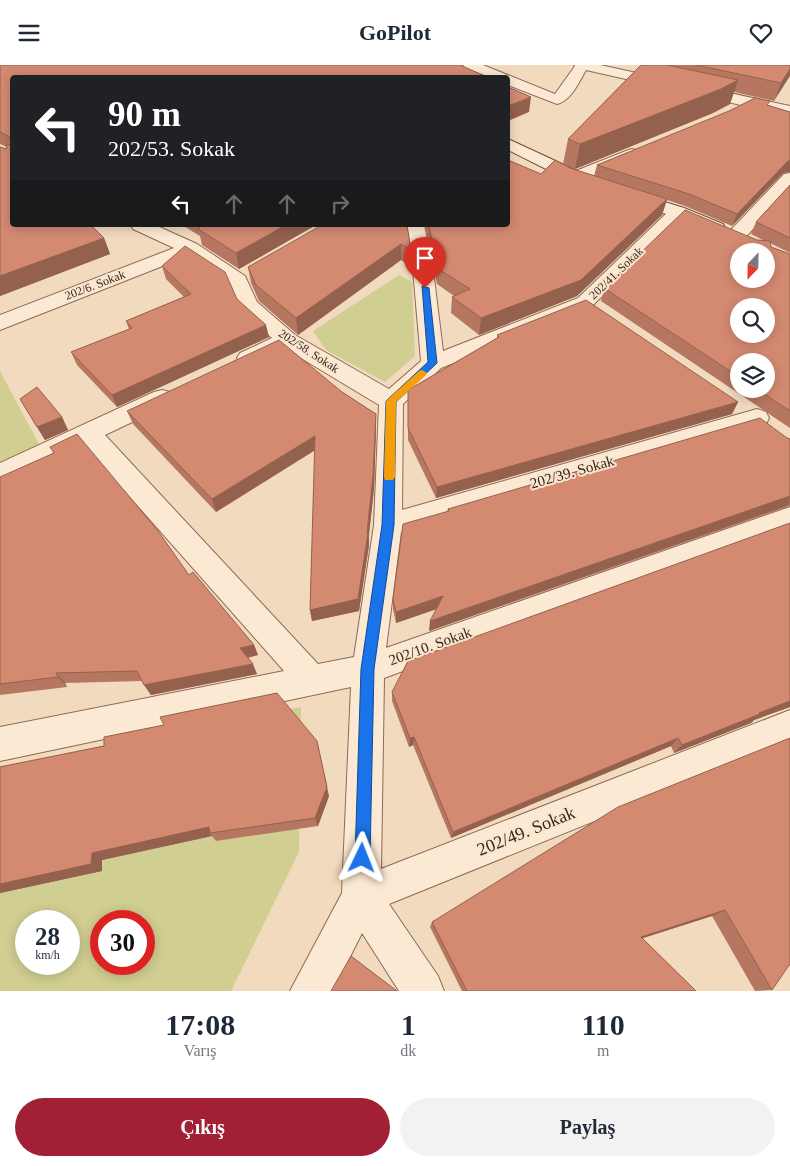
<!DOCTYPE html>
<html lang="tr">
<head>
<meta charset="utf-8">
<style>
	:root { --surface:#fff; --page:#f2f2f3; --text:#1f2937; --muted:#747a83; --accent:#a12036 }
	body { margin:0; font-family:Georgia,serif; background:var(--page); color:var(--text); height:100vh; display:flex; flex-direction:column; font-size:19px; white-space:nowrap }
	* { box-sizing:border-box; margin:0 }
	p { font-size:16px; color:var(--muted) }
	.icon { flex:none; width:28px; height:28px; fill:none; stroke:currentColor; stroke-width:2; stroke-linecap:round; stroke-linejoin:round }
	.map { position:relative; height:926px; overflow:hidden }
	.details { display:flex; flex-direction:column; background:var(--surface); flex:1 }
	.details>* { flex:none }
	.guide { position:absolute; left:10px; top:10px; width:500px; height:152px; border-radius:5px; box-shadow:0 2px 12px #0003; background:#202124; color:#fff; overflow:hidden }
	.needle { width:32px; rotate:202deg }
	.buttons { position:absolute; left:730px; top:178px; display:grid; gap:10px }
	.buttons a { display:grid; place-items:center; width:45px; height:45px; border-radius:50%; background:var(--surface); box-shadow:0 2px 12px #0003; font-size:25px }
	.speed { position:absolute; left:15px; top:845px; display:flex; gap:10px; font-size:25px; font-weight:700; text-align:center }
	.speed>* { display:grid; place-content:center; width:65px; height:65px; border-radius:50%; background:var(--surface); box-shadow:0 2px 12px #0003; line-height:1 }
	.speed small { font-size:12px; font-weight:400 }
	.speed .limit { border:8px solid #d22; background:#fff; color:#111 }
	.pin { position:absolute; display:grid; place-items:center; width:42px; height:42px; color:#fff; margin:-51px -21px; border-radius:50% 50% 50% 0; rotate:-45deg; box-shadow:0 0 5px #0007 }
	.pin .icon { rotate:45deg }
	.me { position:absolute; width:55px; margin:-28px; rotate:2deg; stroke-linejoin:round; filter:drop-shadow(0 0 4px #0008) }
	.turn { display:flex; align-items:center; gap:18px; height:105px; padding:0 15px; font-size:22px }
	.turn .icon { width:65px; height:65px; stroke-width:2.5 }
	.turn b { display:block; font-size:35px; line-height:42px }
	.lanes { display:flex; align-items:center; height:48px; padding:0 15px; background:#0003; justify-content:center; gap:25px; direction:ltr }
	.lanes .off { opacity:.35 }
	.eta { display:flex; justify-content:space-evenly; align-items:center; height:85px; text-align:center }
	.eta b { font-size:30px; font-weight:800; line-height:35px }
	.action { display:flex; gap:10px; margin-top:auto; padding:10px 15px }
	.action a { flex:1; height:58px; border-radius:30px; background:var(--accent); color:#fff; font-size:20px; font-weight:800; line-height:58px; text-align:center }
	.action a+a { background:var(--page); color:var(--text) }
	header { display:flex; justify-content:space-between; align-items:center; height:65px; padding:0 15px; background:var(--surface); font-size:22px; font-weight:800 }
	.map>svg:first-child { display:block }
</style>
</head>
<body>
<header><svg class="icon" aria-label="menu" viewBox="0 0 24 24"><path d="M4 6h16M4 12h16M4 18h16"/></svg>GoPilot<svg class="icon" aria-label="heart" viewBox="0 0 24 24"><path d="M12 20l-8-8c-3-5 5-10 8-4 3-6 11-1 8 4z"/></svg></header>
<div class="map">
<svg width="790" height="926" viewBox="0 0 790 926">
	<rect width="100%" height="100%" fill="#f2dabf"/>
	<path fill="#d1ce92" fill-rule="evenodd" d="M399,210l13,7 3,74 -30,26 -59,-32 -13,-19z
		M0,306l40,75 -40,18z
		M301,642l-2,145 -68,139h-231v-225zM26,856h43v43h-43zM101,856h43v43h-43z"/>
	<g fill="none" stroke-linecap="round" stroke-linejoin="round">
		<defs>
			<path id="minor" d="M463,0h20l72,29 20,-28 -1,-1h26l190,41v10l-204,-46c-7,12 -15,31 -29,34l-49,-19v-8h-18l-25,-9z
				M631,84l6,1 2,4 -2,4 -57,24 -6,1 -6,-1 -3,-4 3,-4z
				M790,108v15l-47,52 -7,2 -7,-2 -2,-4 2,-4 55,-58z
				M678,142l6,1 3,4 -3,4 -92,90 -151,62 -38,36 -1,106 355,-101 9,3 3,6 -3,6 -365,108 -15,116 404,-141v22l-406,149 -3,191 409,-159v32l-401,162 49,72 6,15h-45l-37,-58 -29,58h-43l52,-98 9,-206 -351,74v-34l284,-56 -200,-226 -84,39v-21l154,-71 8,-2 8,2 4,6 -4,6 -65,31 213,229 36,-7 20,-132 5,-120 -93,-56c-14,7 -30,18 -46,14l-3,-5 3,-5 32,-15 -31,-28 -12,-27 -41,-27 -188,74v-15l174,-67 -41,-19 -2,-4h24l42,19 48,32 12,26 38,33 94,54 32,-28 -8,-91 -7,-45h18l9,45 10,81 135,-53 94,-90z"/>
			<path id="secondary" d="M508,74l82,38 3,4 -3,4 -6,1 -6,-1 -70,-35z
				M630,126l54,17 39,16 2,4 -2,4 -7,2 -7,-2 -37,-16 -48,-16 -3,-4 3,-4z"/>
		</defs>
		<use href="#minor" stroke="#8c6a56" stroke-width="2"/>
		<use href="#secondary" stroke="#6e4b39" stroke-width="2"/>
		<use href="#minor" fill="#fce9d3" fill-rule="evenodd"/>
		<use href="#secondary" fill="#fce9d3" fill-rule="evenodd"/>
	</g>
	<path fill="#b67761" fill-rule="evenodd" d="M0,0h460l27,12h-475v148h79l13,13 6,16 -110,42v-149l6,2 1,-2 -7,-3z
		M641,0h149l-16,36 -40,-9 -4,12 -17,9 -138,56 -12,-5 5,-25z
		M768,41l22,6v60l-7,1 -51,53 -47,-20 -18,-6 -5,15 -85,81 -98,39 -28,-22 1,-16 2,-1 -17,-12 -12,-59h83l33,-51 29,-6 24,8 3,-11z
		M790,120v68l-20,-10 1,4 19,7v174l-189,-127 3,-13 153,-48 8,1 -14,-7 5,-12zM739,296l27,28h-27z
		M182,160h134l-77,44 -37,-24 -2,-9z
		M407,160l4,25v17l-10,-7 -103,75 -39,-34 -8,-18 -3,-16z
		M162,201l75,33 32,38 -152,70 -40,-42 -6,-13 58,-23 -3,-8 58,-24 -18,-18z
		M497,270l241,67 -6,12 -296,84 -28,-58v-50l89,-52z
		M342,327l34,22v13l-2,62 -5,45v11l-10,66 -47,10 -2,-11 5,-160 -99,62 -83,-88 -6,-13z
		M20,334l42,18 6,13 -23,10z
		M787,373l3,1v67l-361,125 8,-22 -41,14 -3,-14v-10l54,-87 1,-3z
		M0,412l189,98 65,70 4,10 -10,3 9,16 -106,21 -9,-14 -77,2 2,4 -67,8z
		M790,458v184l-36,13 -3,3 -77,30 -3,-7 -220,92 -38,-93 -4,2 -17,-46v-9z
		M790,673l-18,252 -17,1 -43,-75 -70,22 54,53h-234l-32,-64 2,-5z
		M0,702l329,29 -11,30 -102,15 -4,-5 -110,24v11l-102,22z"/>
	<path fill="#94614f" d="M790,4v7l-16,25 7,-18z
		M738,15l-8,24 -17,9 -138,56 5,-25z
		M531,32l-2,15 -21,9v-15z
		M788,96h2v11l-7,1 -51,53 5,-12z
		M667,134l-5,16 -85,81 -98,39 2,-17z
		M286,160h30l-77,44 -3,-16z
		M104,173l6,16 -110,42v-20z
		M401,179v16l-103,75 -2,-17z
		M266,260l3,12 -152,70 -5,-12z
		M738,337l-6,12 -296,84 1,-11z
		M376,349v13l-2,62 -5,45v11l-10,66 -47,10 -2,-11 57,-77z
		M62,352l6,13 -23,10 -8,-13z
		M315,371l2,13 -101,63 -4,-13z
		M790,431l-1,9 -360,126 1,-10z
		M443,531l-1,11 -46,16v-11z
		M254,580l4,10 -14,3 -4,-10z
		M253,599l4,10 -106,21 -7,-10z
		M56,608l9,10 2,4 -9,-10z
		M790,636v6l-36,13 -3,3 -77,30 8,-8 77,-32z
		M414,672l-1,8 -4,2 1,-9z
		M678,673l-7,8 -220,92 2,-6z
		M317,676l12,55 -11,30 -3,-8z
		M209,762l1,6 2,3 -110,24v11l-102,22v-9l92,-31z
		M725,845l-13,6 -81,26 10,-5z"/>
	<path fill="#d48a71" stroke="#94614f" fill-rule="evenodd" d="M0,0h460l27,12h-475v61l-12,-6z
		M641,0h26l71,15 -17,9 -141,55 -12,-5z
		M696,0h94v4l-9,14z
		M508,22l23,10 -23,9z
		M755,33l15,3 -3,4 23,7v49h-2l-51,53 -48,-20 -92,-29 132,-54z
		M12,79v81h79l13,13 -104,38v-129l6,2 1,-4z
		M508,95l33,14 14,-14 15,8 97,31 -86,81 -100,38 -29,-21 18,-8 -33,-21 -8,-43h79z
		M790,120v53l-34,-16z
		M685,145l72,30 13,1 1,6 19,7v157l-33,-22h9v-28h-27v16l-135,-89zM739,186h27v28h-27zM739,241h27v28h-27z
		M202,160h84l-50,28 -38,-24z
		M322,160h85l4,25 -10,-6 -105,74 -40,-33 -8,-18z
		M185,181l40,26 12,27 29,26 -154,70 -41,-43 61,-24 -6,-7 65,-27 -29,-28z
		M586,235l152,102 -301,85 -29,-59v-38l91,-53 -2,-2z
		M279,275l63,52 34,22 -3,62 -6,57h1l-10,66 -48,11 5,-174 -103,63 -85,-88z
		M37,322l25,30 -25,10 -17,-28z
		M760,353l27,20 3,1v57l-360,125 13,-25 -47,16 -3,-13 10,-75 46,-13 -1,-2z
		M77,369l81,97 31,44 4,-3 61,73 -14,3 13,16 -109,21 -7,-14 -81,2 2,4 -58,7v-207l54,-24 -4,-6z
		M790,458v178l-31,12 1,1 -78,31 -4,-7 -225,94 -39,-95 -4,1 -18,-46 16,-31z
		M277,628l40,48 10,46 -12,31 -105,15 -1,-6 -117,26 -1,11 -91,20v-117l104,-21v-9l60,-12 -4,-8z
		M790,673v226l-18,26 -47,-80 -84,27 55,54h-229l-35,-69 186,-115z
		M351,891l46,35h-66z"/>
	<path fill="#1a73e8" stroke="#114b97" d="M422,221l7,2 8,75 -41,39 -2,123 -20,144 -4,189 -2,5 -6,3 -5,-3 -2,-5 6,-189 21,-144 4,-124 42,-39z"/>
	<path fill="#f59e0b" d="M422,305l5,3 -1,2 -30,27 -1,75 -2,3h-8l-1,-3 2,-76 33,-30z"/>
	<g text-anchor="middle" stroke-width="4" stroke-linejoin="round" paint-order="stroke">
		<g font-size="12" fill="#3a251b" stroke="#f9e6cf">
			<text transform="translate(616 208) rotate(-44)" y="4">202/41. Sokak</text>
			<text transform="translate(95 220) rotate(-21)" y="4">202/6. Sokak</text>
			<text transform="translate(309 286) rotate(33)" y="4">202/58. Sokak</text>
		</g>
		<g font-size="15" fill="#3a251b" stroke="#f9e6cf">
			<text transform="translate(572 407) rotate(-16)" y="5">202/39. Sokak</text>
			<text transform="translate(430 581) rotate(-20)" y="5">202/10. Sokak</text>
		</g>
		<g font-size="18" fill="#3a251b" stroke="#f9e6cf">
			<text transform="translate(526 766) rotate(-22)" y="6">202/49. Sokak</text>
		</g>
	</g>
</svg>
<div class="buttons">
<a><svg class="needle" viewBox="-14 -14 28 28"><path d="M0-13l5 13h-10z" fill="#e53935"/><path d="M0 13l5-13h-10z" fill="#747a83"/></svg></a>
<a><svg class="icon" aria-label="search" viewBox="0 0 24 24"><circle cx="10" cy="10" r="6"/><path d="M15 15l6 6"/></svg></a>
<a><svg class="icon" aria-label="layers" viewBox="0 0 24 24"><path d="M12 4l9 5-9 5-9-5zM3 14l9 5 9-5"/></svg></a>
</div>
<div class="speed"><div>28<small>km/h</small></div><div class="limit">30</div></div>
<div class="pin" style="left:425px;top:223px;background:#d93025"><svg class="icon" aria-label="arrive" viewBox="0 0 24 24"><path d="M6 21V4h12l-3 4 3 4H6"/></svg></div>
<svg class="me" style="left:362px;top:793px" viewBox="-20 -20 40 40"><path d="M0-17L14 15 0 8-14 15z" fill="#1a73e8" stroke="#fff" stroke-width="4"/></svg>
<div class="guide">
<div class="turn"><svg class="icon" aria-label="left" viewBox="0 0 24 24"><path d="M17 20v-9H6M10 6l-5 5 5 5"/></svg><div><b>90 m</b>202/53. Sokak</div></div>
<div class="lanes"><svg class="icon" aria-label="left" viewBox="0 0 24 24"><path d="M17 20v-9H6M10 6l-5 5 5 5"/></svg><svg class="icon off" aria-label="ahead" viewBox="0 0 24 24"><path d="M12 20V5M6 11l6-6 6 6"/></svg><svg class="icon off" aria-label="ahead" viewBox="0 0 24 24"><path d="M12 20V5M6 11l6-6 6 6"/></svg><svg class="icon off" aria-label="right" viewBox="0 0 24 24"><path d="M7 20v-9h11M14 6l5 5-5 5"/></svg></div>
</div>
</div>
<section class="details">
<div class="eta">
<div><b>17:08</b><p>Varış</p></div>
<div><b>1</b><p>dk</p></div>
<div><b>110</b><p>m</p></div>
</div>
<div class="action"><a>Çıkış</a><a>Paylaş</a></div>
</section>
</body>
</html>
